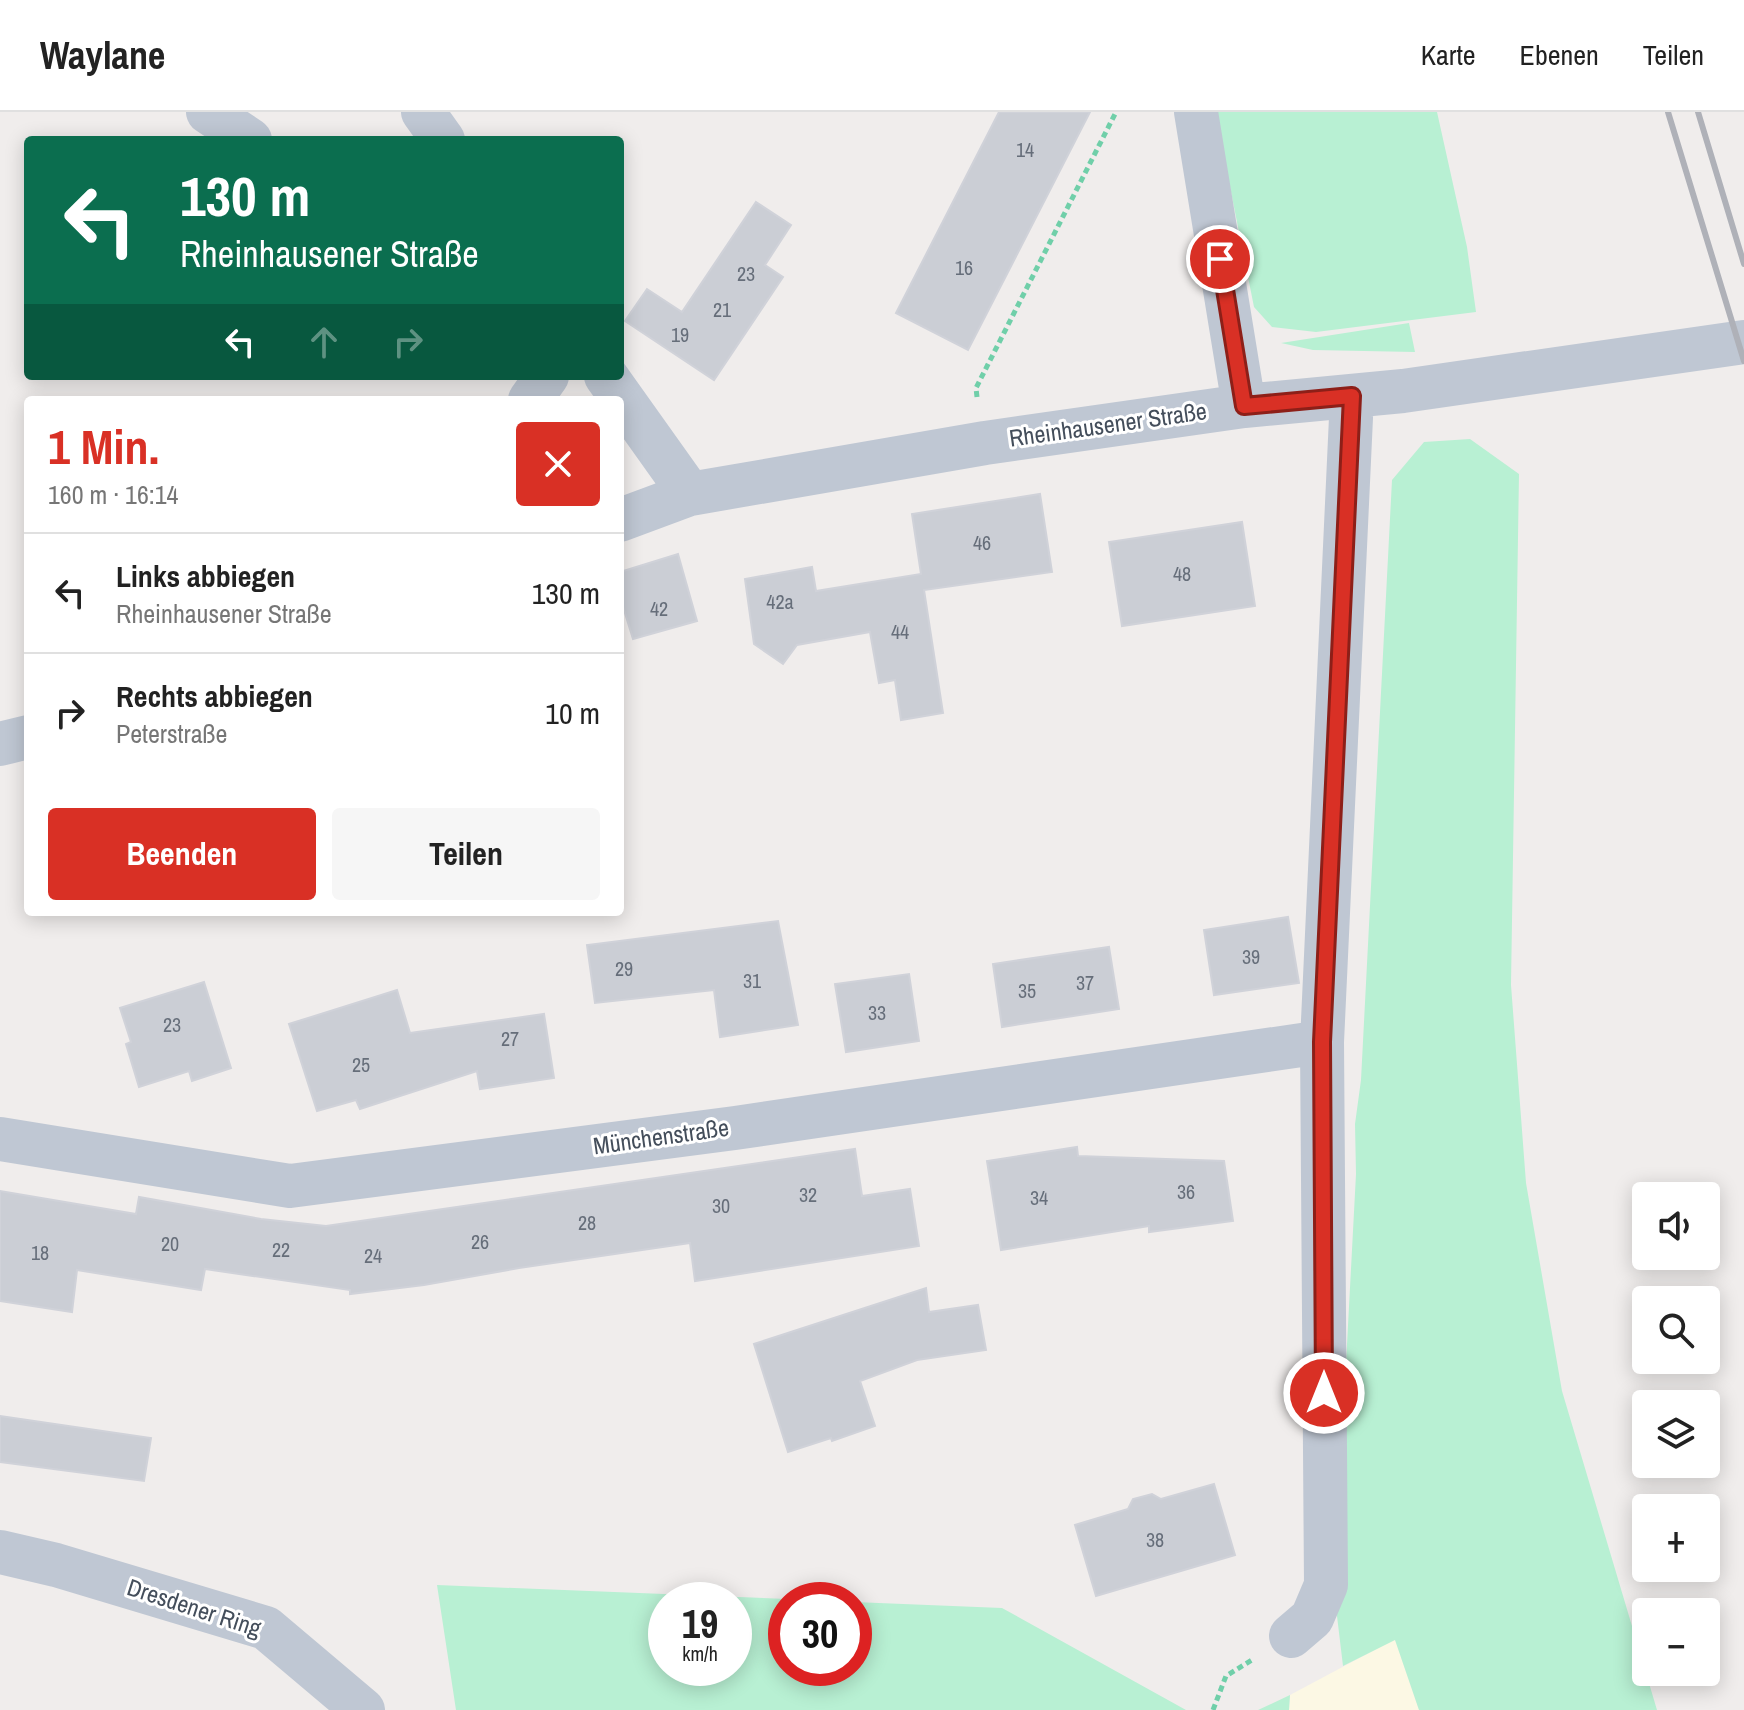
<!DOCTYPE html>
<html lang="de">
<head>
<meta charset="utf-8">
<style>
	:root { --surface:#fff; --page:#f6f6f6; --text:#222; --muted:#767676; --line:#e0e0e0; --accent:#d93025 }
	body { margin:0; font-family:"Archivo Narrow",sans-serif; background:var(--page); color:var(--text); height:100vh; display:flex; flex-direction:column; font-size:30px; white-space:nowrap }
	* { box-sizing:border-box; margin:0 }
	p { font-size:26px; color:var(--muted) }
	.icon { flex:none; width:44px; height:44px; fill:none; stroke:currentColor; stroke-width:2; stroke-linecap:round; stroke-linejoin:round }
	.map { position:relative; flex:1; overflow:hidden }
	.side { position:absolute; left:24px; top:284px; width:600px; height:520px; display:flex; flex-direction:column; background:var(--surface); border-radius:8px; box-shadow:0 4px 20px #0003 }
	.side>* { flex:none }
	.top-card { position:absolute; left:24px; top:24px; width:600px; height:244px; border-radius:8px; box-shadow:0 4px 20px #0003; background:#0b6e4f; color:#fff; overflow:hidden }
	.tools { position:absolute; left:1632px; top:1070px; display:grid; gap:16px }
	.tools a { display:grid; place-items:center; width:88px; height:88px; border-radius:8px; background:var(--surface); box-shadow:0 4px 20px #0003; font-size:40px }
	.speed { position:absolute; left:648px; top:1470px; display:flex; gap:16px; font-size:40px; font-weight:700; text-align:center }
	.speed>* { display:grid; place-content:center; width:104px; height:104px; border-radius:50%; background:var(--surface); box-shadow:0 4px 20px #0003; line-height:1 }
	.speed small { font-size:20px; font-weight:400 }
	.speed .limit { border:12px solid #d22; background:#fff; color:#111 }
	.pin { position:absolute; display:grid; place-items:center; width:68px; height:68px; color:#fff; margin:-34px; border:4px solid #fff; border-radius:50%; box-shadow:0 2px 8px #0007 }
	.me { position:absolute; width:88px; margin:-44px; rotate:0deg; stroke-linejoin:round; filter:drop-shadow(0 0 6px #0008) }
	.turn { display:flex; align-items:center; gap:28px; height:168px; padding:0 24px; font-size:36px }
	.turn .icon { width:104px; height:104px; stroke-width:2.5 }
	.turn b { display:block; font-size:56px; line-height:68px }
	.lanes { display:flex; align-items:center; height:76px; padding:0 24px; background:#0003; justify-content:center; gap:40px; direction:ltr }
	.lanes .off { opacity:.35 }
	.round { display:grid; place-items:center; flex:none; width:84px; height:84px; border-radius:8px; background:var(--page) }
	.headline { display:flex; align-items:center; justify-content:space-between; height:136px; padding:0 24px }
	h1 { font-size:48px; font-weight:800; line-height:60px; color:var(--accent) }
	.cta { display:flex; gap:16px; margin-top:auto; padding:16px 24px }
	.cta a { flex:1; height:92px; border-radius:8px; background:var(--accent); color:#fff; font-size:32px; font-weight:800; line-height:92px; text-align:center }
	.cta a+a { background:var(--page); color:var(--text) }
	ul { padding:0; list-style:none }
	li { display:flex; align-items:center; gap:24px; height:120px; padding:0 24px; border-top:2px solid var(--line) }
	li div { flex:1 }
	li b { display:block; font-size:30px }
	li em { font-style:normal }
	header { display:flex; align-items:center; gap:48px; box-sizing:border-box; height:112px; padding:0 40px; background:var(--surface); border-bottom:2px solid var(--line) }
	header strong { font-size:38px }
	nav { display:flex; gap:44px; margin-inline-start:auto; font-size:28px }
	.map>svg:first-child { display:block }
</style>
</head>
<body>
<header>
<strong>Waylane</strong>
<nav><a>Karte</a><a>Ebenen</a><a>Teilen</a></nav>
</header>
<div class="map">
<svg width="1744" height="1598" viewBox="0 0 1744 1598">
	<rect width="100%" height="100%" fill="#f0edec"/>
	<path fill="#fcf8e4" d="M1395,1527l24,71h-130l1,-15z"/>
	<path fill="#b8f0d3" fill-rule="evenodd" d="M1215,0h222l30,135 9,65 -160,20 -44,-5 -18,-20z
		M1409,211l6,29 -102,-2 -32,-7z
		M1470,327l49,35 -8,511 15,198 36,208 95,319h-238l-24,-70 -52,26 -9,-75 22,-417 -1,-50 6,-44 31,-600 32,-38z
		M437,1473l376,15h-27v68h68v-66l148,6 184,102h-730zM666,1488h68v68h-68z
		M1290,1583l-1,15h-31z"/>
	<path fill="#cbced5" stroke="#d0d2d9" stroke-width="2" d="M999,0h91l-122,238 -72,-37z
		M756,90l35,23 -26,40 18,12 -69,103 -89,-59 22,-32 35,23z
		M1040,382l12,78 -128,18 19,123 -42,7 -6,-40 -16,3 -9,-51 -73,13 -14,19 -29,-20 -9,-65 67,-12 4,24 105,-17 -9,-60z
		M1242,410l13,84 -133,20 -13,-84z
		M678,442l19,67 -64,18 -13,-42v-25z
		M1288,805l11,66 -85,12 -10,-65z
		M778,809l20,104 -78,12 -6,-47 -119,13 -8,-58z
		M1109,835l10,62 -117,18 -9,-63z
		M909,862l10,67 -73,11 -11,-68z
		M204,870l27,86 -39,13 -3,-10 -50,16 -13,-43 5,-2 -11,-34z
		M397,878l13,43 134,-19 10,64 -74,11 -3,-18 -117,38 -4,-9 -39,11 -28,-87z
		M1077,1035l1,9 146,5 9,60 -84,11v-6l-148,24 -14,-89z
		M855,1037l7,47 48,-7 9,57 -224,35 -5,-38 -171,25 -95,17 -74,9v-4l-145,-21 -4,21 -124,-20 -5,42 -72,-11v-110l136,23 3,-17 122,22 65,7z
		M926,1176l3,24 49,-7 8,45 -69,10 -57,21 15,45 -43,15 -1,-3 -43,14 -34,-108z
		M0,1304l151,22 -7,43 -144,-19z
		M1214,1372l21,71 -139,41 -21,-71 53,-16 5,-10 19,-5 9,5z"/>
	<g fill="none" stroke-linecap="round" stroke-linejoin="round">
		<path stroke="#70cfa9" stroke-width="5" stroke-dasharray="6 4" stroke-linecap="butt" d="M977,285l-1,-9 140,-276
			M1213,1598l13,-34 26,-16"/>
		<path stroke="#bfc7d3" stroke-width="44" d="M208,0l42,28
			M423,0l20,28
			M1196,0l48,294
			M606,264l84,118
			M530,288l17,-24
			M620,408l70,-26 295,-51 259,-37 159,-15 341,-49
			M0,632l28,-7
			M0,1027l290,47 445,-58 587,-86
			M0,1440l56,13 210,63 97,82
			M1291,1524l21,-18 14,-33 -4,-543 30,-646"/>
		<path stroke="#afb1b8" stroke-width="6" d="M1668,0l76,249
			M1698,0l46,152"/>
	</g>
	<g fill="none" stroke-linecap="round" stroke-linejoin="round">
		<defs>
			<path id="route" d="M1220,147l24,147 108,-10 -30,646 2,351"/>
		</defs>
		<use href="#route" stroke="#8d1f18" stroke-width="20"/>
		<use href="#route" stroke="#d93025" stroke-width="14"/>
	</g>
	<g text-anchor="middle" stroke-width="6" stroke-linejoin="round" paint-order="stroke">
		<g font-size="20" fill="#666e7a">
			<text x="1025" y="45">14</text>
			<text x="964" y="163">16</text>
			<text x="746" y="169">23</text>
			<text x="722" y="205">21</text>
			<text x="680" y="230">19</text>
			<text x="982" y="438">46</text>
			<text x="1182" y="469">48</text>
			<text x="780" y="497">42a</text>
			<text x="659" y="504">42</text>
			<text x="900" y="527">44</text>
			<text x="1251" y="852">39</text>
			<text x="624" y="864">29</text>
			<text x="752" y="876">31</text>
			<text x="1085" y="878">37</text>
			<text x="1027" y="886">35</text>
			<text x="877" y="908">33</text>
			<text x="172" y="920">23</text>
			<text x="510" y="934">27</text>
			<text x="361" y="960">25</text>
			<text x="1186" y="1087">36</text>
			<text x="808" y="1090">32</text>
			<text x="1039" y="1093">34</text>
			<text x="721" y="1101">30</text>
			<text x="587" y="1118">28</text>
			<text x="480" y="1137">26</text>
			<text x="170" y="1139">20</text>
			<text x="281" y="1145">22</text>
			<text x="40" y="1148">18</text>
			<text x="373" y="1151">24</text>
			<text x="1155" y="1435">38</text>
		</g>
		<g font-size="24" fill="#444e5b" stroke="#fff">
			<text transform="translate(1108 313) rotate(-8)" y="8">Rheinhausener Straße</text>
			<text transform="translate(661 1025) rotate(-8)" y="8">Münchenstraße</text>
			<text transform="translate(194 1496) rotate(18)" y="8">Dresdener Ring</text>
		</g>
	</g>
</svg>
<div class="tools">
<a><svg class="icon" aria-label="sound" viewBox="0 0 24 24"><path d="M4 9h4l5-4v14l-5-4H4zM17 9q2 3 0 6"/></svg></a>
<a><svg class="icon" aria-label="search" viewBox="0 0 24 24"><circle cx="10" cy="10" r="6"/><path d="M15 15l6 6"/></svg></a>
<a><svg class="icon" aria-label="layers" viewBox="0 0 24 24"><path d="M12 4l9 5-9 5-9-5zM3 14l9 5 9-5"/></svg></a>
<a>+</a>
<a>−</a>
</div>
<div class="speed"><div>19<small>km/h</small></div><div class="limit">30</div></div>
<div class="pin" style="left:1220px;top:147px;background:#d93025"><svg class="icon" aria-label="arrive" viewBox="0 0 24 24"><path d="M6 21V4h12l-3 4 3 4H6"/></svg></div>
<svg class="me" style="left:1324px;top:1281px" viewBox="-20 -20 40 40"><circle r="17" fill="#d93025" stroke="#fff" stroke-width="3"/><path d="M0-11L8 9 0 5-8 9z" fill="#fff"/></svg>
<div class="top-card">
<div class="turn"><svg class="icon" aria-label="left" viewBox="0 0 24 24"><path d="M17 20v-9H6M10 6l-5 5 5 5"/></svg><div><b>130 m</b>Rheinhausener Straße</div></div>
<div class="lanes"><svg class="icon" aria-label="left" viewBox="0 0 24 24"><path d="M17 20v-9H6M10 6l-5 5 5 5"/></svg><svg class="icon off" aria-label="ahead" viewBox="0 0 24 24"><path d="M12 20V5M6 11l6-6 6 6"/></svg><svg class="icon off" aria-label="right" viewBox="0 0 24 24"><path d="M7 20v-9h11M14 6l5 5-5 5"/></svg></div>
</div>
<section class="side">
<div class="headline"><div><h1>1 Min.</h1><p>160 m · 16:14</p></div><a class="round" style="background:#d93025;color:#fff"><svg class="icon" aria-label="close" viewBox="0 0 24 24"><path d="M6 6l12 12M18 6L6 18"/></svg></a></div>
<ul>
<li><svg class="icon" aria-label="left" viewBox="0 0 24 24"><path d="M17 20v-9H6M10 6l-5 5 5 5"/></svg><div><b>Links abbiegen</b><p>Rheinhausener Straße</p></div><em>130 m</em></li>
<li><svg class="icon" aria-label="right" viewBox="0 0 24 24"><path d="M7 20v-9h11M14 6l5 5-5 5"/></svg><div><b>Rechts abbiegen</b><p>Peterstraße</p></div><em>10 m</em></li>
</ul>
<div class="cta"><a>Beenden</a><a>Teilen</a></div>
</section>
</div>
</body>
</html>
